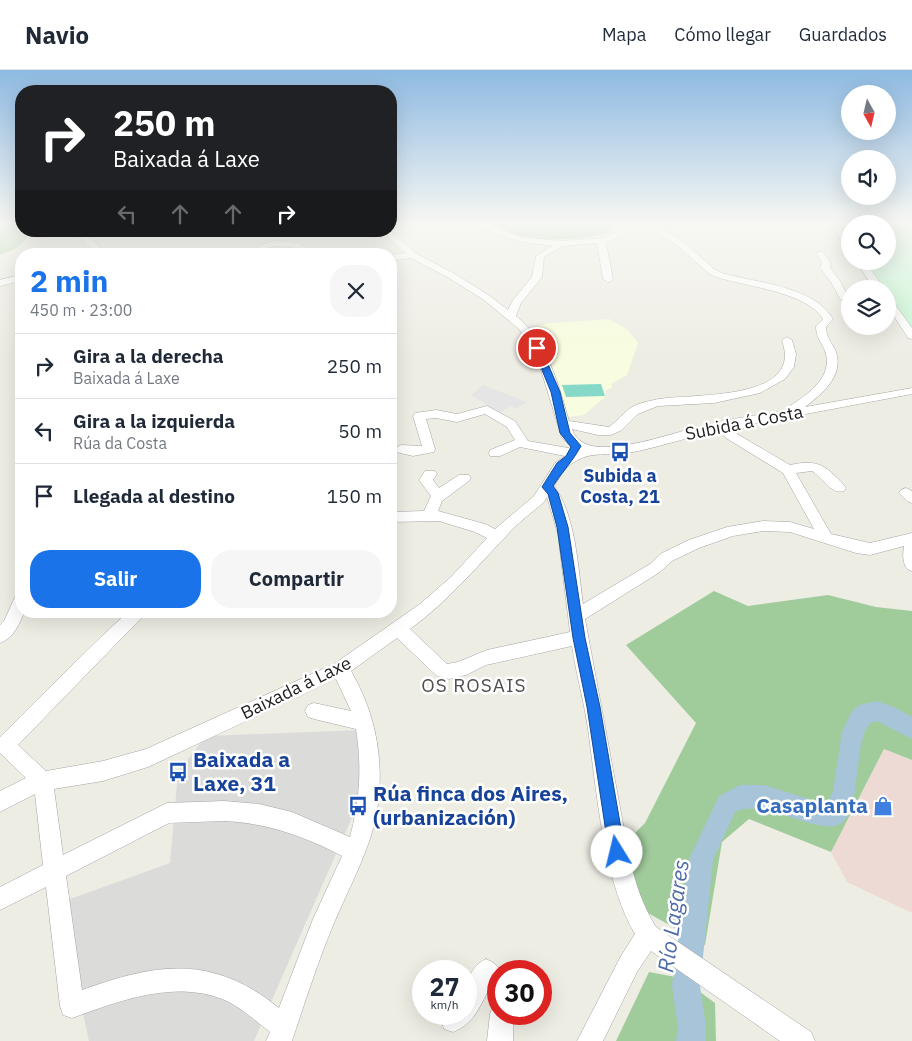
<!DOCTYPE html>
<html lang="es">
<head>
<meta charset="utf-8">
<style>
	:root { --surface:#fff; --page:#f6f6f7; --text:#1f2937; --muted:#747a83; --line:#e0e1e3; --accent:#1a73e8 }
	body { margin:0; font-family:"IBM Plex Sans",sans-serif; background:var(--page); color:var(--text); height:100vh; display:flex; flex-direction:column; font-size:19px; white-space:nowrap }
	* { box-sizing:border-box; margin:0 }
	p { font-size:16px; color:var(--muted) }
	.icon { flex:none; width:28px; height:28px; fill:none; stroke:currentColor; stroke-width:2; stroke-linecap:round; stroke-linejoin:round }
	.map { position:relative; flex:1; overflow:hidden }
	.sheet { position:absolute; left:15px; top:178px; width:382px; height:370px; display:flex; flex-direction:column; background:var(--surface); border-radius:20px; box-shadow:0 5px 20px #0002 }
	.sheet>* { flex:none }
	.banner { position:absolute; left:15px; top:15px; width:382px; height:152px; border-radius:20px; box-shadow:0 5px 20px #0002; background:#202124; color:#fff; overflow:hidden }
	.needle { width:32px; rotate:172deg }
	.tools { position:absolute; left:841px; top:15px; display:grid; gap:10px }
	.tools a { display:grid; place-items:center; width:55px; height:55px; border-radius:50%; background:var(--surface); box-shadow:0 5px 20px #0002; font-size:25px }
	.speed { position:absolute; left:412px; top:890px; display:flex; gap:10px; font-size:25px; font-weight:700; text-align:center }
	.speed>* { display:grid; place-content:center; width:65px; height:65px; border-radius:50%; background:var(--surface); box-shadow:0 5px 20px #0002; line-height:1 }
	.speed small { font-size:12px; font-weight:400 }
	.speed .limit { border:8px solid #d22; background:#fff; color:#111 }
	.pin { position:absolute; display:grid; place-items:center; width:42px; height:42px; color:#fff; margin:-21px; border:2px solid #fff; border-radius:50%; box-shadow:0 1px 5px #0007 }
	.me { position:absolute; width:55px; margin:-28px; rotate:351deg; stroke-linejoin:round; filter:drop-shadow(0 0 4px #0008) }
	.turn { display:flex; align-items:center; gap:18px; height:105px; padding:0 15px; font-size:22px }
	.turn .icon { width:65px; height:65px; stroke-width:2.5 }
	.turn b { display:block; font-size:35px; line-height:42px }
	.lanes { display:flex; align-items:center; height:48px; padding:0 15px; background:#0003; justify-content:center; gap:25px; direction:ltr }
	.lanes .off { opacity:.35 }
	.round { display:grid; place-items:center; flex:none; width:52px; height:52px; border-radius:20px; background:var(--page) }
	.head { display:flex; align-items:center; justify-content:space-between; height:85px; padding:0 15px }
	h1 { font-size:30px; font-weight:800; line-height:38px; color:var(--accent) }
	.primary-button { display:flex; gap:10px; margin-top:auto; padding:10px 15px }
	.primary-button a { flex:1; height:58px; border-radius:20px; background:var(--accent); color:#fff; font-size:20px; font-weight:800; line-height:58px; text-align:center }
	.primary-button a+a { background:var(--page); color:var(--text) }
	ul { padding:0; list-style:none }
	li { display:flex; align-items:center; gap:15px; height:65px; padding:0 15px; border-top:1px solid var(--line) }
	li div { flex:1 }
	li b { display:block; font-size:19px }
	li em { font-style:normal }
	header { display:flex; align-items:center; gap:30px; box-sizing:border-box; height:70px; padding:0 25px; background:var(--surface); border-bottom:1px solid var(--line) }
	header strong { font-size:24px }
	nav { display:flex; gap:28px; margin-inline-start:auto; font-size:18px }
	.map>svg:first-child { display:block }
</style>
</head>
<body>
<header>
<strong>Navio</strong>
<nav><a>Mapa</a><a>Cómo llegar</a><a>Guardados</a></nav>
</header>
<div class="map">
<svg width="912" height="971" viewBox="0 0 912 971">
	<rect width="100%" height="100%" fill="#eeede4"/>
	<path fill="#dbdbda" d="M360,660l4,60 -110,251h-165l-30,-138 111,-40 8,-91 28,-36z"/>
	<path fill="#eedad4" d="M884,679l28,11v153l-65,-31 -16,-30z"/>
	<path fill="#f7fdde" d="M609,249l19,11 10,13 -11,32 -16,9 2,3 -7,3 -1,7 -21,18 -17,2 -9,-35 -20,-44 -8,-10 20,-5z"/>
	<path fill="#a0cb9b" d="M0,153h21v8h8c-4,15 -16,19 -29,24z
		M486,153h133l-7,3 -3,6c-26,8 -70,11 -98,2 -8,-3 -17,-7 -25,-11z
		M714,521l34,15 80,-11 48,12 36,4v149l-28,-11 -53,103 -82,-33 -27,23 -17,103 -66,-37 -17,-62 23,-23 51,-100 -70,-78z
		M649,902l32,6 34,25 1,38h-100z"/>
	<path fill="#c3f6d1" d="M835,153h77v110l-24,-36v-8h-6l-20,-28h26v-37h-38v20z"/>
	<path fill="#86d9c9" d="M601,314l4,12 -39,1 -4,-12z"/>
	<path fill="#e5e5e5" d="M483,315l44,17 -11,7 -5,-3 -11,7 -29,-18z"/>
	<path fill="#fff" d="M670,863l33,19 -7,32 -31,-20z"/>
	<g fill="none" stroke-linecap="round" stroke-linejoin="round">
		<path fill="#a7c4d9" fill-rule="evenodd" d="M877,631l17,6 18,10v22l-35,-18c-26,3 -13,81 -34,101 -21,18 -77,-26 -108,-10l-22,48 -13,126 6,41v14h-30l2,-14 -6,-41 17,-127 30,-63 21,-11h24l51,16 13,1 5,-11 9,-59 9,-19 8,-8z"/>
		<defs>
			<path id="minor" d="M394,153h10l-13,8 24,22 40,21 35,22 18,14 5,-10 19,-23 4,-21 16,-10c-26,-4 -53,-6 -74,-23h11l31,14 41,4 44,-3 25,-15h21l33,19 30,27 8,4c34,10 92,13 111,46l-7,8c0,11 6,15 10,25 8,24 -14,42 -31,55l107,-19v6l-165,31 -10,9 53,31c28,-6 35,0 54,20l2,3 -2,3c-13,4 -22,-14 -32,-20l-16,2 35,61 39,9 42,-10v38l-5,-2c-5,-8 -4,-15 -3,-23l-34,9 -14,-2 -66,-21 -27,-1 -30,5 -34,12 -27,13 -12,11 -75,47 45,242c6,24 13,45 26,66l155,105 4,9h-35l-129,-90 -14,21 -34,69h-26l44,-85 14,-22c-32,-54 -38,-142 -47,-205 -4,-28 -12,-55 -16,-83l-86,19 -20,10 -17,4 -12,-3 -40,-38 -46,33c30,51 37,112 19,168 -10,29 -24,56 -36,84 -16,38 -29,79 -42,118h-26l4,-9c-16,-12 -30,-26 -48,-33 -49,-19 -103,2 -150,19l-9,-3 -3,-9 -14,-119 -46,23v-23l43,-22 -8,-71 -35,18v-21l26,-13 -26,-25v-16c43,-42 84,-85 129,-126h19l-130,134 28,26 57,-10 43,-12 188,-85 86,-60 32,-28 35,-38 -12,-6 -36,-11 -48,1v-10l33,-1 7,-15 -12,-16 6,-9h10l2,3 -4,6 6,8 20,-13h10l2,3 -2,3 -27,20 -4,10 47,13 10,5 39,-33 21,-33 10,-7 -45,-9 -20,9h-10l-1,-3 1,-3 25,-10 -8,-13 -22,-13 -28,8 -21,-4 -10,1 9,30 -1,3 -21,4 -17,-4 -1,-3 6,-4 21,1 -9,-30 2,-3 21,-3 21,4 30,-8 28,15 13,20 46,8 -12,-11 -22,-71 -12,-26 -9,-12 -35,-29 -35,-22 -38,-20 -20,3v-6l14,-2 -23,-22h9v-6zM641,154l37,22 30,27 8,4c28,9 91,15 107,42l-7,7c0,12 5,15 9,25 9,26 -17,43 -35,55l-1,4c-28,5 -56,8 -83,15 -34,8 -69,22 -104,22 -13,0 -26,-5 -30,-18l26,6h13l11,-5 16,-16 20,-8 56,-3 46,-10 25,-14 9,-12 2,-13 -4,-14 -5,-3 -5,3c1,5 3,10 3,15 0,47 -102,38 -131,45 -9,2 -18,4 -25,9 -8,6 -13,13 -20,18l-40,-6c-11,-37 -21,-79 -53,-105l5,-13 21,-26 2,-20 19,-11 34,-3 6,36 5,3 3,-1 2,-2 -7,-36zM728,358l-5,6 3,4 57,35 31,56 -24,-7 -27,-1 -36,6 -38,13 -27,13 -12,11 -67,40c-5,-36 -7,-88 -29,-118 6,-9 11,-20 22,-25 16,-10 33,-5 52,-8 33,-6 66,-18 100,-25zM547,427l11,37 12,98 -83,18 -29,12 -11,2 -37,-35c39,-28 68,-64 102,-99 9,-10 21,-18 32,-28zM336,609l15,32 -37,-8 -6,2 -3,6 3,6 6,2 42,10c6,38 4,71 -6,108l-58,-25 -33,-8 -35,-3 -57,2 -104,52 -9,-66 49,-8 45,-14zM224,751c43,2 80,15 118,35l-29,63 -34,89c-67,-54 -122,-45 -197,-18l-16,-114 103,-53z
				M829,153h8l13,18v9l-3,-1z
				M73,161h9l18,16 -8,7h-10l9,-7z
				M274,171l25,2 6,4 -3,7h-9l3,-6c-8,-1 -17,-3 -24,-1 -10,2 -13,7 -23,7l12,-9z
				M820,181l3,1 7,10v6l10,13 8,16 -2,2h-6l-9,-17 -11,-14 2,-6 -6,-8z
				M856,191h9l19,28h-10z
				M21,205v6l-21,5v-6z
				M888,228l3,1 21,29v11l-4,-1 -20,-31z
				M906,418l6,3v12l-5,-2 -8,-8 2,-3z
				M21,525v16h4c-6,13 -11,27 -25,32v-18l4,-4 11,-24z
				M486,889l8,4 7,8h-2v43h15l-1,27h-26l3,-27 3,-9 5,-1 -7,-4 -4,-7c-9,18 -15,31 -34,39l-9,-3 -3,-9 2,-6h23c0,-20 -1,-46 20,-55z"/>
		</defs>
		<use href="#minor" stroke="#a4a4a4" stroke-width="1"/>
		<use href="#minor" fill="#fff" fill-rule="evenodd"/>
	</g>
	<linearGradient id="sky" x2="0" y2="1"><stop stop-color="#8ebae2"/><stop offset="0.53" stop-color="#f7f7f3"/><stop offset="1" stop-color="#f7f7f3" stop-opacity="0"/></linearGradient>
	<rect width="912" height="289" fill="url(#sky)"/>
	<path fill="#1a73e8" stroke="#114b97" d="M534,276l7,2 19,44 10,41 11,13c-8,15 -19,26 -28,40l5,7 10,34 17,111 15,69 25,145 -2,6 -6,2 -6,-2 -2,-6 -22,-145 -14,-69 -16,-111 -9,-33 -6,-7 15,-24 9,-7 5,-9 -11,-14 -9,-41 -18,-44z"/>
	<defs>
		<symbol id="bus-bare" viewBox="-9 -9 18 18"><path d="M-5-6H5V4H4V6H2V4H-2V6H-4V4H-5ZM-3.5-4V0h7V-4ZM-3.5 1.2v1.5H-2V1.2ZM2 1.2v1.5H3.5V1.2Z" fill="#1a4fb4" stroke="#fff" stroke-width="2.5" paint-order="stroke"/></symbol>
		<symbol id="shop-bare" viewBox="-9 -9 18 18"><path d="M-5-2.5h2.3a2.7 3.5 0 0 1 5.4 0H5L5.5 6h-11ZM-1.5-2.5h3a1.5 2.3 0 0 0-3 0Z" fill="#3f7fe0" stroke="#fff" stroke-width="2.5" paint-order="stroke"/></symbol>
	</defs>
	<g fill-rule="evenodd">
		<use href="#bus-bare" x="606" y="368" width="28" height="28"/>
		<use href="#bus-bare" x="164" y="688" width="28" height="28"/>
		<use href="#bus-bare" x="344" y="722" width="28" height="28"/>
		<use href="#shop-bare" x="869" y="722" width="28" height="28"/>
	</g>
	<g text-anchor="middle" stroke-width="5" stroke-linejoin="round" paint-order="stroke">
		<g font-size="18" fill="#1d1d1d" stroke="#fff">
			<text transform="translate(744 353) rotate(-11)" y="6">Subida á Costa</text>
			<text transform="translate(296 618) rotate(-26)" y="6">Baixada á Laxe</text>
		</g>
		<g font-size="18" font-weight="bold" fill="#164399" stroke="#fff">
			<text x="620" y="412">Subida a<tspan x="620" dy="21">Costa, 21</tspan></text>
		</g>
		<g font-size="19" letter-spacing="1" fill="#505050" stroke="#fff">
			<text x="474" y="622">OS ROSAIS</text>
		</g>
		<g font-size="21" font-weight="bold" fill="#164399" stroke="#fff" text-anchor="start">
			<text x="193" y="697">Baixada a<tspan x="193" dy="24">Laxe, 31</tspan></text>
			<text x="373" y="731">Rúa finca dos Aires,<tspan x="373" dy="24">(urbanización)</tspan></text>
		</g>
		<g font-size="21" font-weight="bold" fill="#366cbe" stroke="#fff" text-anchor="end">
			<text x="868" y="743">Casaplanta</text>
		</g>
		<g font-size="22" font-style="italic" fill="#4f6ba8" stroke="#fff">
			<text transform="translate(673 846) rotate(-82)" y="8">Río Lagares</text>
		</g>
	</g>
</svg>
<div class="tools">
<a><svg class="needle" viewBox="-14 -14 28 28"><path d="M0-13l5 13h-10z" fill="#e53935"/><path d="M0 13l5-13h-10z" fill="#747a83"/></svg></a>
<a><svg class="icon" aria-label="sound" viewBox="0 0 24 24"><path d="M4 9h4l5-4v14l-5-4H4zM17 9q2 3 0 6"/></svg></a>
<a><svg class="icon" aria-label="search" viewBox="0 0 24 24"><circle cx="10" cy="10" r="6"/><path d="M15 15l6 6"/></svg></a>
<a><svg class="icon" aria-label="layers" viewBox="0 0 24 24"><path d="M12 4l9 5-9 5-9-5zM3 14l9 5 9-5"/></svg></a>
</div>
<div class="speed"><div>27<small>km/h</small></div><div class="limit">30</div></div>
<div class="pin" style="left:537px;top:278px;background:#d93025"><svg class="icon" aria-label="arrive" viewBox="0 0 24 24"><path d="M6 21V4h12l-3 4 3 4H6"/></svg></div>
<svg class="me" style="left:617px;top:782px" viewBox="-20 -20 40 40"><circle r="19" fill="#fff"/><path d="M0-13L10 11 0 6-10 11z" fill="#1a73e8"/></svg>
<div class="banner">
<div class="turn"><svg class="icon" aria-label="right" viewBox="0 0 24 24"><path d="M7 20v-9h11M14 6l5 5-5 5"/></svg><div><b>250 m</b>Baixada á Laxe</div></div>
<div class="lanes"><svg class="icon off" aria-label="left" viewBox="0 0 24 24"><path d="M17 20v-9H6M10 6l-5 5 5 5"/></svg><svg class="icon off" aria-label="ahead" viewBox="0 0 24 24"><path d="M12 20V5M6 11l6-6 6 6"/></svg><svg class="icon off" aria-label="ahead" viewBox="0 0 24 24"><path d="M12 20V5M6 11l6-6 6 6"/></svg><svg class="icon" aria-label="right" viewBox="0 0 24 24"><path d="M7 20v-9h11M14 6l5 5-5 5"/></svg></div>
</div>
<section class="sheet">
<div class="head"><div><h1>2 min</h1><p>450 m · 23:00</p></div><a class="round"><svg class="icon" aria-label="close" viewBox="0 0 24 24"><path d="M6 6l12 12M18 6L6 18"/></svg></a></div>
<ul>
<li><svg class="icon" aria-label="right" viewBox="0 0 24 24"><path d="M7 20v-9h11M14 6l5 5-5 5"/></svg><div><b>Gira a la derecha</b><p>Baixada á Laxe</p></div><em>250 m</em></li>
<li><svg class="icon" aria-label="left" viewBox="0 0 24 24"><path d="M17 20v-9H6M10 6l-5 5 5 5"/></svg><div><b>Gira a la izquierda</b><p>Rúa da Costa</p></div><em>50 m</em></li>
<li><svg class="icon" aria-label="arrive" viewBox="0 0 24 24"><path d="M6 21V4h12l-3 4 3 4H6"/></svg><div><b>Llegada al destino</b></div><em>150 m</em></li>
</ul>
<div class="primary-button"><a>Salir</a><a>Compartir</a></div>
</section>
</div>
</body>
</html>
